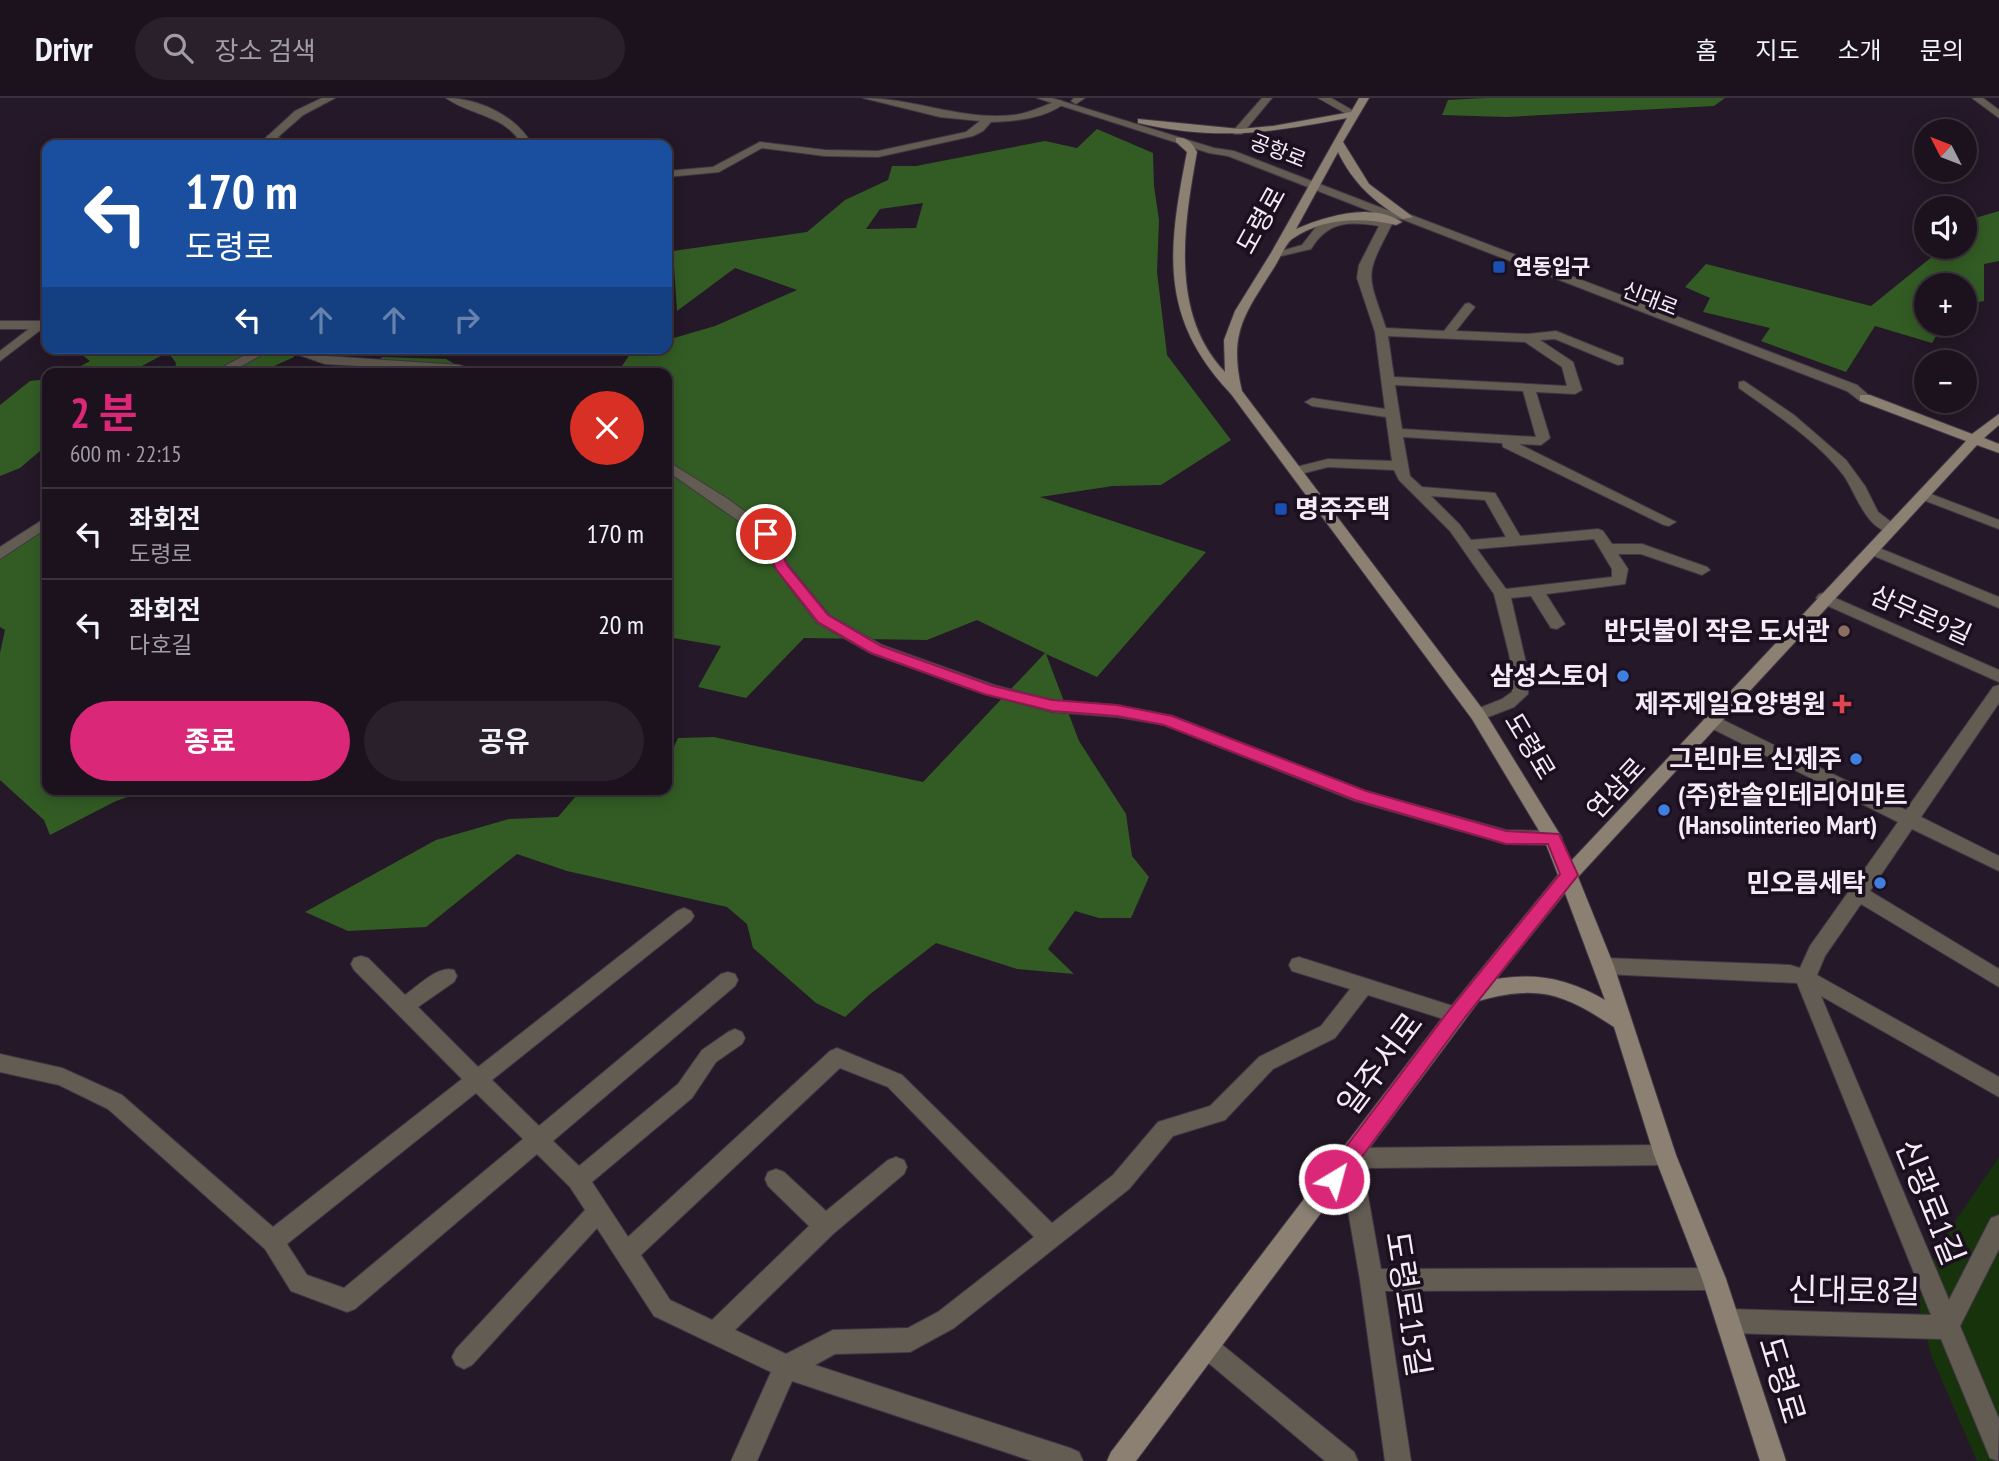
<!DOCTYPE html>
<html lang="ko">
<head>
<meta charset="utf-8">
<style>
	:root { --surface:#1c121e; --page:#29202b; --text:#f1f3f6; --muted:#a09ea4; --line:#3a323c; --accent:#db2777 }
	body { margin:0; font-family:"PT Sans Narrow","Noto Sans KR",sans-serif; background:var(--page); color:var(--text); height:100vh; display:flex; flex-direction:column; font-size:26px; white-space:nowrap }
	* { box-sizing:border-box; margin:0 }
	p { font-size:23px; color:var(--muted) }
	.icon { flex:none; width:38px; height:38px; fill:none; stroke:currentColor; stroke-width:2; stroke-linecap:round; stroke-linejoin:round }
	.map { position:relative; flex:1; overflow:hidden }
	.details { position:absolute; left:42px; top:270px; width:630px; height:427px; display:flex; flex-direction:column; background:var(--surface); border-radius:14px; box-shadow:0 4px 18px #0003,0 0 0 2px var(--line) }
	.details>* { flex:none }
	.hud { position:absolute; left:42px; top:42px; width:630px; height:214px; border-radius:14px; box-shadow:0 4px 18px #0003,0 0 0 2px var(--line); background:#1a4fa0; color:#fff; overflow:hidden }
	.needle { width:46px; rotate:312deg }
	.controls { position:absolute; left:1914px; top:21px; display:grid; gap:14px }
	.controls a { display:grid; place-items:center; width:63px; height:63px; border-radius:50%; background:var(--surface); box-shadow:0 4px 18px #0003,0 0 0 2px var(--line); font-size:35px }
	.pin { position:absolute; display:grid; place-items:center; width:60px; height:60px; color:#fff; margin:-30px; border:4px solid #fff; border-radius:50%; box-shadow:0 2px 7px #0007 }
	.me { position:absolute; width:77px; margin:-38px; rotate:37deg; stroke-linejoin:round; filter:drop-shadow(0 0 5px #0008) }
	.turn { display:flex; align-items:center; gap:24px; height:147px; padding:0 28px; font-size:32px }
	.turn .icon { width:91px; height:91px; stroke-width:2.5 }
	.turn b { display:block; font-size:49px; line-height:60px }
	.lanes { display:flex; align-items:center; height:66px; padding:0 28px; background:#0003; justify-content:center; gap:35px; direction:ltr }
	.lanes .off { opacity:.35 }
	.round { display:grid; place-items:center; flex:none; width:74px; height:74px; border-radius:37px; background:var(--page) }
	.head { display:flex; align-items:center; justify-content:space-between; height:119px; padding:0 28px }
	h1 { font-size:42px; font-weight:700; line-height:52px; color:var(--accent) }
	.primary-button { display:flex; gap:14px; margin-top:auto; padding:14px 28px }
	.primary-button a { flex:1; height:80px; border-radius:42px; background:var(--accent); color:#fff; font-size:28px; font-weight:700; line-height:80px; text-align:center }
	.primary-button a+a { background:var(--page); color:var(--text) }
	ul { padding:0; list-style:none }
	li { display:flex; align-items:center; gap:21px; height:91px; padding:0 28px; border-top:2px solid var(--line) }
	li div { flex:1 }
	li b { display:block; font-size:26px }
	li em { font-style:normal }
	header { display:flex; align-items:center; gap:42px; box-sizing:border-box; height:98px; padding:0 35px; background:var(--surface); border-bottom:2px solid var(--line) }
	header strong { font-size:33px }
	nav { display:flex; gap:38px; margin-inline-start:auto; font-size:24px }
	.search { width:490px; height:63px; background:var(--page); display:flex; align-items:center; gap:18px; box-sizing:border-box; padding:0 24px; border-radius:38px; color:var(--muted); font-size:26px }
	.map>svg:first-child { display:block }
</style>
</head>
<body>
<header>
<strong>Drivr</strong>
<div class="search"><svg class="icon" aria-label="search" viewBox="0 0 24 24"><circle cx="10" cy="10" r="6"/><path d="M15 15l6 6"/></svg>장소 검색</div>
<nav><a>홈</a><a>지도</a><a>소개</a><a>문의</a></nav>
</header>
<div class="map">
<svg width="1999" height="1363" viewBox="0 0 1999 1363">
	<rect width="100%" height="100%" fill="#251828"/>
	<path fill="#17330c" d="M1999,1059v304h-22l-46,-106 -13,-53 21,-57z"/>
	<path fill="#335c24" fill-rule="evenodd" d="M1485,0h240l-11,8 -208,11 -64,-2 6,-15z
		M1097,31l56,24 1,33 5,34 -2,52 10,83 64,85 -70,45 -48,1 -73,11 166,55 -109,125 -51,-23 33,87 47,73 6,42 17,21 -18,41h-32l-24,-7 -27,38 26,25 -57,-5 -81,-26 -67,52 -24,22 -29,-14 -63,-55 -6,-24 -20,-17 -160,-36 -50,-17 -91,73 -78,4 -43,-19 131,-72 73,-21 49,-2 24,-28h85v-27l11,-24 36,-1 209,45 122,-129 -68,-33 -50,20 -123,-2 -58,60 -48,-11 23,-41 -54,-9v-264h-50l16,-23 34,-2v-8l48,-14 82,-36 -62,-22 -58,43 -4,-60 134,-19 38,-32 43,-20 4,-14h24l129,-25 32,7zM923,105l-7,25 -50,1 14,-20z
		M1999,113v50l-15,3v37l-19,4v-20h-38v39h16l-11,19 -57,-17 -29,46 -85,-31 9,-13 -67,-16 7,-14 -25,-11 21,-23 165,42 67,-54 2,-5h25v-26z
		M88,250h205l1,9 -35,16h-85l2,-10 -8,-11 -39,21h-61l22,-12 -10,-8z
		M382,259l64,2 24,14h-101z
		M47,281v66l-27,23 -20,8v-71l30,-24z
		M47,429v262h104l-35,12 -66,34 -6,-15 -44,-40v-127l5,-23 -5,-3v-69z"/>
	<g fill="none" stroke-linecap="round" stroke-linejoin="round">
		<defs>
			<path id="minor" d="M446,0c32,0 71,18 86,47h-10c-17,-31 -51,-29 -76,-47z
				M863,0c51,0 99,23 151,17 17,-2 30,-10 46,-15l5,3c-21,16 -49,18 -74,19l-8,9 -10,5 -95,21 -53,-1 -63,-8 -43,24 -52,5v-6l46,-4 47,-25 65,8 53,1 88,-19 14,-11 -40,-4z
				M1074,0h11l-9,6 -5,-3z
				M1262,0h10l-30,36h-8v-4z
				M1318,0h13l28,16 -9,2z
				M1972,0h11l16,12v8z
				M271,37l23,8 1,2h-14l-14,-5v-4z
				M1343,119l27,1 22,6c-28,54 -25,48 -6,104l58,3 21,-27 4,-1 6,4 -19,24 72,3 28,-3 67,27v6l-5,1 -63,-26 -15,1 33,22 9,28 -7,4 -39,-2 14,46 -9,7 -22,-1 157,78 -7,4 -5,-1 -161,-78 -1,-4 -99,-6 7,39 12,11 73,6 25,43 78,-7 5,2 9,13h30l65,23 3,3 -8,5 -61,-21h-23l10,15 -3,15 -79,10 19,30 -8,5 -6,-1 -20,-32 -20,2 18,78 -1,18 -14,13 -36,14 -8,-6 2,-4 30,-12 10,-7 1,-16 -4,-22 -15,-60 -44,-63 -51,-51 -5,-10 -66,-3 -31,8 -7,-4 2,-3 36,-9 64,2 -6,-44 -74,-11 -7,-4 7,-4 73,11 -10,-77 -18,-54 2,-13 20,-39c-30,-5 -51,-5 -68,23l-34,8 -6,-3 31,-9 14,-18zM1388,238l137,6 37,25 5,19 -173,-9zM1395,287l128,6 13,46 -134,-8zM1431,398l54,4 21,37 -35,3 -11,-15zM1594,441l18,30v8l-106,12 -29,-40z
				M0,223h47v8h-47z
				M258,250h16l-45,25h-17z
				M279,250h20l27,8 133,9 26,8 -160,-9z
				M1744,283l50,34 52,45 19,26 13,26 21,16 -2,3c-28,7 -41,-38 -53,-55 -26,-35 -69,-62 -105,-88v-6z
				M667,363l61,38 43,32 17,34 41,50 53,30 112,40 58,15 65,5 56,11 193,75 140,39 47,1 6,2 3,5 -3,5 -6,2 -47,-1 -151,-43 -191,-76 -47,-8 -65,-5 -68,-18 -114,-41 -53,-30 -41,-54 -16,-33 -93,-65z
				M1923,393l76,29v9l-81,-31v-6z
				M47,419v11l-47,31v-12z
				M1872,447l127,52v11l-132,-55 -2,-3 2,-3z
				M1824,495l175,77v12l-180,-80 -3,-4 3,-4z
				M1999,587v18l-78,114 78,39v15l-87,-42 -42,62 129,78v18l-138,-83 -36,52 -8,19 182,102v20l-178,-101 128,304 42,-82 8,-3v34l-39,77 39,93 -1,42 -8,-3 -49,-119 -212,-6 -8,-4 -4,-8 4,-8 8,-4 202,6 -134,-332 -193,-9 -7,-2 -3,-6 3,-6 7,-2 186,7 10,3 10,-22 88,-124 -193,-97 -2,-4 2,-4h12l189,93 87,-123z
				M684,810l7,3 3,5 -3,5 -199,159 47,46 182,-152 7,-2 7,2 3,6 -3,6 -182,155 26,25 99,-82 24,-34 26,-18 7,-3 7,3 3,6 -3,6 -26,18 -24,36 -100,84 36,55 202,-186 7,-3 65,27 150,148 61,-48 45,-53 52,-16 49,-49 62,-31 29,-37 -58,-18 -3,-6 3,-6 7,-2 157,50 7,2 3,6 -3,6 -7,2 -88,-28 -33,43 -62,31 -48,51 -52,16 -44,53 -175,139 -44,24 -75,2 -20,11 255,83 9,4 4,9h-51l-240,-80 -35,80h-26l40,-89 -117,-56 -57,-88 -125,137 -8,4 -8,-4 -4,-8 4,-8 129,-139 -15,-23 -33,-33 -182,155 -8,3 -56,-21 -26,-42 -157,-140 -49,-24 -59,-13v-18l62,14 60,27 151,132 189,-148 -108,-109 -3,-6 3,-6 7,-2 7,2 37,37c13,-9 33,-30 49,-25l3,6 -3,6 -36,25 60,60 199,-156zM840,970l48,19 146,150 -96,75 -30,16 -75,2 -47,24 -51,-24 98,-96 71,-60 3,-7 -3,-7 -8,-3 -8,3 -62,51 -42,-39 -8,-3 -8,3 -3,7 3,7 41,40 -97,94 -42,-20 -29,-45zM476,995l47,46 -179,149 -37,-13 -20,-31z
				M1665,1047l8,3 3,7 -3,7 -8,3 -302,3 18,101 333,-1 8,3 4,8 -4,8 -8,3 -329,1 26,170h-26l-25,-181 -21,-122 3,-7 8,-3z"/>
			<path id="tertiary" d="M322,0h13l-32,17 -34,30h-11l37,-34z
				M1037,0h15l162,50 20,3 153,59 24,5 446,170 15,13 -2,3h-10l-13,-10 -443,-171 -24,-5 -152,-59 -19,-3z
				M47,217v10l-47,36v-10z
				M1207,1237l8,4 139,113 4,9h-33l-126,-106 -4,-8 4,-8z"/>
			<path id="secondary" d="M1359,0h10l-26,44 26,42 44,33 -10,2c-29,-17 -50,-36 -65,-67l-42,77c30,-13 76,-27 106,-7l-6,3c-35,-8 -73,-7 -104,14 -7,6 -12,19 -17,27 -30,48 -47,66 -33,125l242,320 75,122 12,28 395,-420 -106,-40v-6h10l102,39 27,-20v11l-15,13 15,6v9l-22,-8 -399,432 36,89 62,189 50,124 60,182h-26l-58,-182 -48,-124 -40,-128c-50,-33 -75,-43 -135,-26l-343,460h-29l4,-9 338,-443 109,-134 -14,-36 -72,-120 -241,-325c-73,-77 -63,-145 -44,-242l-11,-10v-4c11,-2 17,6 21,14 -13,71 -28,162 28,220l-1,-32 11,-29 36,-58 76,-135c-78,15 -129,23 -209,5v-4l102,10 33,-3 78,-14zM1565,795l40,107c-36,-21 -68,-28 -109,-21z"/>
		</defs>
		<use href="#minor" stroke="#423645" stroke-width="2"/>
		<use href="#tertiary" stroke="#423645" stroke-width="2"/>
		<use href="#secondary" stroke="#423645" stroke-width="2"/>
		<use href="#minor" fill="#635c53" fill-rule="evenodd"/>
		<use href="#tertiary" fill="#635c53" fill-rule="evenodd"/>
		<use href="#secondary" fill="#8b8072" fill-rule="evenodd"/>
	</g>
	<path fill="#db2777" stroke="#8e194d" stroke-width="2" d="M766,432l7,4 14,31 41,50 53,31 112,40 59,14 65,5 55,11 194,75 140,40 53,3 19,41 -115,145 -122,165 -7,3 -7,-3 -3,-6 3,-7 123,-163 110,-135 -12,-30h-42l-151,-44 -191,-75 -47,-9 -65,-5 -68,-17 -113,-41 -53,-31 -42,-53 -16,-35z"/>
	<g fill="#1a4fb4" stroke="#1c0f1f" stroke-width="2.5">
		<rect x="1492" y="162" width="14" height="14" rx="3.5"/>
		<rect x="1274" y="404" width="14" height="14" rx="3.5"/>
	</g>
	<circle fill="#8d6e63" stroke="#1c0f1f" stroke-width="2.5" cx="1844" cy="533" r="7"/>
	<g fill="#3f7fe0" stroke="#1c0f1f" stroke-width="2.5">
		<circle cx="1623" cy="578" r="7"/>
		<circle cx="1856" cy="661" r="7"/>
		<circle cx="1664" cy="712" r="7"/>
		<circle cx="1880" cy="785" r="7"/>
	</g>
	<path fill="#e0444e" stroke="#1c0f1f" stroke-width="2.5" d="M1838.5 595.5h7v7h7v7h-7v7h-7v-7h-7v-7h7z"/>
	<g text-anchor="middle" stroke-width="7" stroke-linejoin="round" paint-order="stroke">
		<g font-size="21" fill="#f5ebf7" stroke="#1c0f1f">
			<text transform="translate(1278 53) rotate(21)" y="7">공항로</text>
			<text transform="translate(1650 201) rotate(21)" y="7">신대로</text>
		</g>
		<g font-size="21" font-weight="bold" fill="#f5ebf7" stroke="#1c0f1f" text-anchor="start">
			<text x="1513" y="176">연동입구</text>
		</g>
		<g font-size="26" fill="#f5ebf7" stroke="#1c0f1f">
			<text transform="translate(1261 122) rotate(-61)" y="9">도령로</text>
			<text transform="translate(1921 517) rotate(24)" y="9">삼무로9길</text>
			<text transform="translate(1530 648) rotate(59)" y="9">도령로</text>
			<text transform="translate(1616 690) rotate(-47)" y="9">연삼로</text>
		</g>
		<g font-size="26" font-weight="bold" fill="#f5ebf7" stroke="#1c0f1f" text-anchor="end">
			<text x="1295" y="420" text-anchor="start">명주주택</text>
			<text x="1830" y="542">반딧불이 작은 도서관</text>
			<text x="1609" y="587">삼성스토어</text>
			<text x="1826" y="615">제주제일요양병원</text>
			<text x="1842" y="670">그린마트 신제주</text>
			<text x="1678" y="706" text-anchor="start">(주)한솔인테리어마트<tspan x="1678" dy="30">(Hansolinterieo Mart)</tspan></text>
			<text x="1866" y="794">민오름세탁</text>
		</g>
		<g font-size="32" fill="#f5ebf7" stroke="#1c0f1f">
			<text transform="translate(1380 966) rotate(-53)" y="11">일주서로</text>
			<text transform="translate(1930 1104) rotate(68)" y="11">신광로1길</text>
			<text transform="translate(1854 1193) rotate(1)" y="11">신대로8길</text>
			<text transform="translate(1408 1206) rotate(81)" y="11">도령로15길</text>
			<text transform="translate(1782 1282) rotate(73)" y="11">도령로</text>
		</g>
	</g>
</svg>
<div class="controls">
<a><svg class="needle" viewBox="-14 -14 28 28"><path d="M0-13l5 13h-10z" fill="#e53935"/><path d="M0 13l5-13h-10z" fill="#a09ea4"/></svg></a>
<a><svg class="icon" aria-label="sound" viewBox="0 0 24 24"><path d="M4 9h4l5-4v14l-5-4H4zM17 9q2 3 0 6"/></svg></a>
<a>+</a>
<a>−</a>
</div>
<div class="pin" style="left:766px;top:436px;background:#d93025"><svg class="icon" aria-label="arrive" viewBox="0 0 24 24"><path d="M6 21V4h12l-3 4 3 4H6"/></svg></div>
<svg class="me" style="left:1334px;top:1081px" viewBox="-20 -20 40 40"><circle r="17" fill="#db2777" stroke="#fff" stroke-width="3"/><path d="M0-11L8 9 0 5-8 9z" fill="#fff"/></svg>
<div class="hud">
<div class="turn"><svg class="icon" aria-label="left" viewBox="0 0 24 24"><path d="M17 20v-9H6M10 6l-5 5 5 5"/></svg><div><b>170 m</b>도령로</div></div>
<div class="lanes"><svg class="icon" aria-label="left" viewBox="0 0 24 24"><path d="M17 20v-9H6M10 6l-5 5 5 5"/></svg><svg class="icon off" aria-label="ahead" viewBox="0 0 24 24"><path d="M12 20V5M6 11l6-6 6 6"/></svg><svg class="icon off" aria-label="ahead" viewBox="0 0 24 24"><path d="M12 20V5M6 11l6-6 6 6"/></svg><svg class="icon off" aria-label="right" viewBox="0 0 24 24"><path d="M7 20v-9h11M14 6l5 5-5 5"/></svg></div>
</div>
<section class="details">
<div class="head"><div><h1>2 분</h1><p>600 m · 22:15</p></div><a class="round" style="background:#d93025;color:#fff"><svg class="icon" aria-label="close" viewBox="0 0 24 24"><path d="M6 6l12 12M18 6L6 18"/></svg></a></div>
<ul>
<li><svg class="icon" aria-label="left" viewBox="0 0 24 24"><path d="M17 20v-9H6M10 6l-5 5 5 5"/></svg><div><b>좌회전</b><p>도령로</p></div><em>170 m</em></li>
<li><svg class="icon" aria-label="left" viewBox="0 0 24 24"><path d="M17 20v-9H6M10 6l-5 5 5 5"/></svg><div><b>좌회전</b><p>다호길</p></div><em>20 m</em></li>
</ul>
<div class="primary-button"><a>종료</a><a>공유</a></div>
</section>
</div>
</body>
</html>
